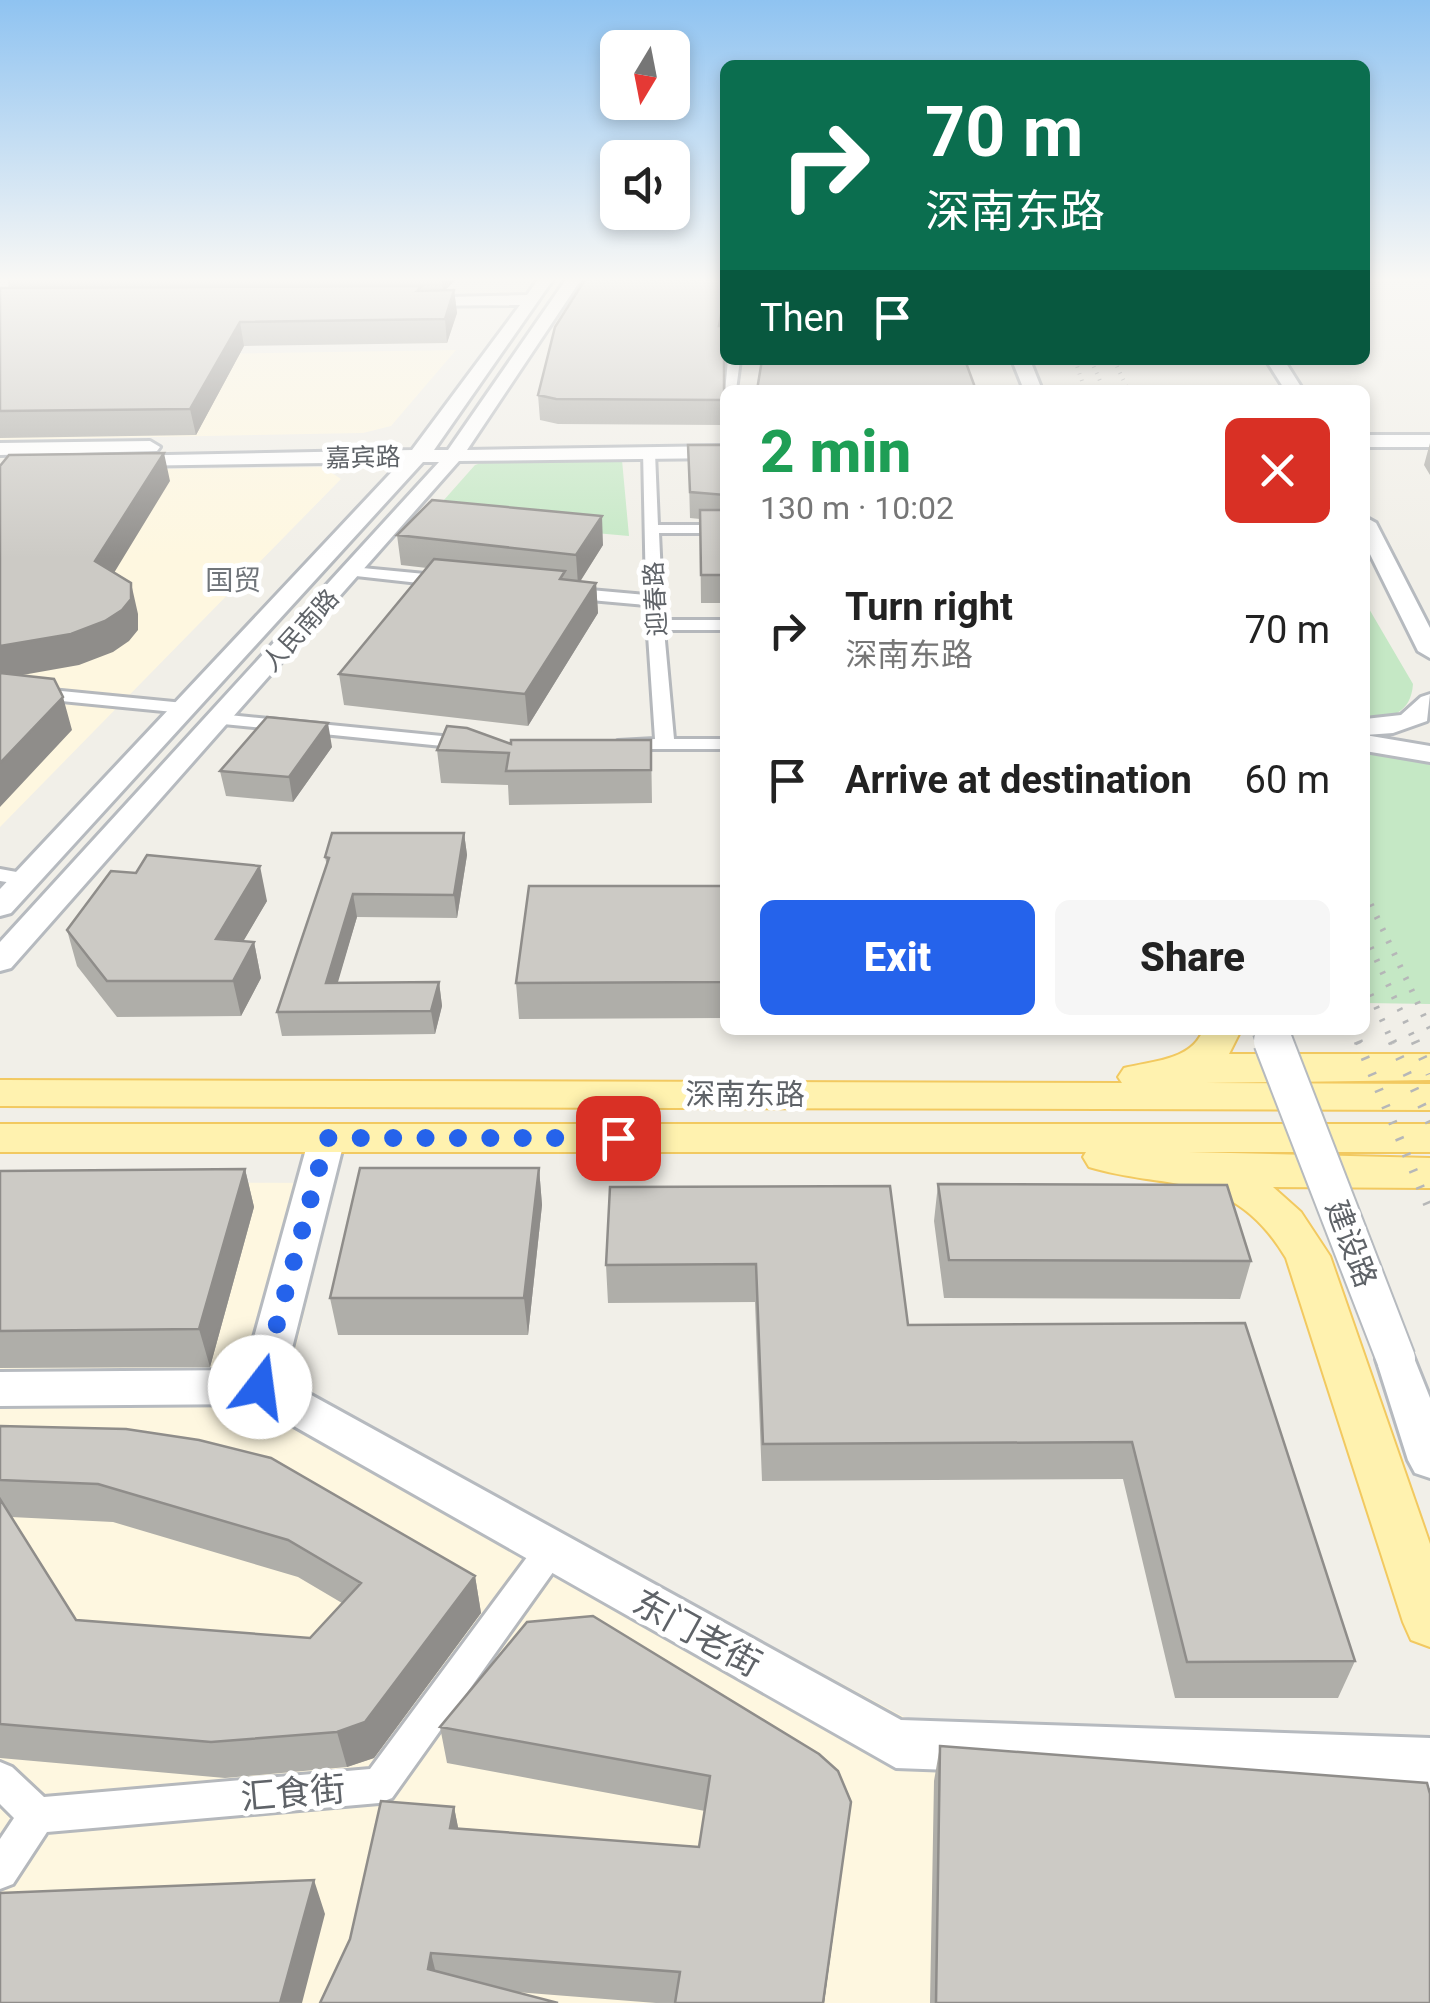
<!DOCTYPE html>
<html lang="en">
<head>
<meta charset="utf-8">
<style>
	:root { --surface:#fff; --page:#f6f6f6; --text:#222; --muted:#767676; --accent:#2563eb }
	body { margin:0; font-family:Roboto,"Noto Sans SC",sans-serif; background:var(--page); color:var(--text); height:100vh; display:flex; flex-direction:column; font-size:38px; white-space:nowrap }
	* { box-sizing:border-box; margin:0 }
	p { font-size:32px; color:var(--muted) }
	.icon { flex:none; width:55px; height:55px; fill:none; stroke:currentColor; stroke-width:2; stroke-linecap:round; stroke-linejoin:round }
	.map { position:relative; flex:1; overflow:hidden }
	.sheet { position:absolute; left:720px; top:385px; width:650px; height:650px; display:flex; flex-direction:column; background:var(--surface); border-radius:15px; box-shadow:0 5px 15px #0003 }
	.sheet>* { flex:none }
	.hud { position:absolute; left:720px; top:60px; width:650px; height:305px; border-radius:15px; box-shadow:0 5px 15px #0003; background:#0b6e4f; color:#fff; overflow:hidden }
	.needle { width:65px; rotate:190deg }
	.buttons { position:absolute; left:600px; top:30px; display:grid; gap:20px }
	.buttons a { display:grid; place-items:center; width:90px; height:90px; border-radius:15px; background:var(--surface); box-shadow:0 5px 15px #0003; font-size:50px }
	.pin { position:absolute; display:grid; place-items:center; width:85px; height:85px; color:#fff; margin:-42px; border-radius:20px; box-shadow:0 5px 15px #0006 }
	.me { position:absolute; width:110px; margin:-55px; rotate:15deg; stroke-linejoin:round; filter:drop-shadow(0 0 8px #0008) }
	.turn { display:flex; align-items:center; gap:35px; height:210px; padding:0 40px; font-size:45px }
	.turn .icon { width:130px; height:130px; stroke-width:2.5 }
	.turn b { display:block; font-size:70px; line-height:85px }
	.then { display:flex; align-items:center; height:95px; padding:0 40px; background:#0003; gap:20px; font-size:38px }
	.round { display:grid; place-items:center; flex:none; width:105px; height:105px; border-radius:15px; background:var(--page) }
	.summary { display:flex; align-items:center; justify-content:space-between; height:170px; padding:0 40px }
	h1 { font-size:60px; font-weight:800; line-height:75px; color:#1e9e55 }
	.cta { display:flex; gap:20px; margin-top:auto; padding:20px 40px }
	.cta a { flex:1; height:115px; border-radius:15px; background:var(--accent); color:#fff; font-size:40px; font-weight:800; line-height:115px; text-align:center }
	.cta a+a { background:var(--page); color:var(--text) }
	ul { padding:0; list-style:none }
	li { display:flex; align-items:center; gap:30px; height:150px; padding:0 40px }
	li div { flex:1 }
	li b { display:block; font-size:38px }
	li em { font-style:normal }
	.map>svg:first-child { display:block }
</style>
</head>
<body>
<div class="map">
<svg width="1430" height="2003" viewBox="0 0 1430 2003">
	<rect width="100%" height="100%" fill="#f1efe8"/>
	<path fill="#fef7e0" d="M0,312l214,42 242,-4 -65,76 -28,7 -363,7z
		M323,467l18,12 -341,348v-331l19,-25z
		M0,1182l335,1 -48,203 619,332 518,18 6,21v246h-1430z"/>
	<path fill="#c5e8c5" d="M622,460l7,76 -201,-18 47,-53 12,-4z
		M1365,602l48,82c-2,29 -22,35 -48,36z
		M1365,750l40,6 25,9v239l-65,-1z"/>
	<g fill="none" stroke-linecap="round" stroke-linejoin="round">
		<defs>
			<path id="street" d="M728,360h12l-4,30 -11,2z
				M643,450l12,3 3,72h67v8h-66l4,87h62v10h-61l10,109h51v10h-107v-8l37,-2 -9,-134 -78,-7 -8,-5 8,-5 78,7z
				M352,567l94,9 8,5 -8,5 -99,-11 -3,-3z
				M0,685l184,18 9,5 -9,5 -184,-18z
				M219,714l253,25 9,5 -9,5 -259,-26 -3,-4z
				M0,869l33,6 3,4 -10,6 -26,-4z
				M550,1537l11,4 5,10 -5,10 -169,237 -13,5 -332,29 -34,52 -13,5v-50l14,-21 -14,-14v-42l12,5 32,30 326,-28 169,-228z"/>
			<path id="secondary" d="M539,278h15l-120,172h14l119,-172h15l-115,172 258,-4v12l-266,3 -448,507 -11,3v-29l439,-480h-16l-412,451 -11,3v-27l401,-427 -277,4 -7,-2v-8l295,-6 108,-145 -106,1 -8,-5 2,-3 119,-3z
				M1012,360h18l12,30h-18z
				M1266,360h18l19,30h-18z
				M1365,435h65v12h-65z
				M150,441l10,6 -3,4 -157,4v-12z
				M1365,517l11,6 54,105v30l-12,-7 -53,-107z
				M1430,694l-3,27 -34,12 -28,2v-16l36,-4 20,-18z
				M1365,735l65,11v16l-65,-11z
				M327,1126l13,3 5,9 -61,242 617,340 529,18v50l-534,-20 -641,-364 -255,2v-34l245,-2 64,-232 5,-9z
				M1396,1343l14,5 20,50v80l-15,-5 -7,-13 -32,-101 6,-11z"/>
			<path id="primary" d="M1203,1030h38l-12,24h201v26l-225,3 225,1v26l-1430,-4v-26l1122,3 -4,-6 6,-9c26,-7 68,-7 79,-38z
				M0,1124h1430v28h-241l241,6v30l-157,-1 28,25 29,44 100,288v103l-19,-7 -8,-18 -117,-364c-54,-90 -113,-66 -197,-91l-6,-10 3,-5h-1086z"/>
		</defs>
		<use href="#street" stroke="#b5b8bc" stroke-width="6"/>
		<use href="#secondary" stroke="#b6babf" stroke-width="6"/>
		<use href="#primary" stroke="#f2c960" stroke-width="4"/>
		<use href="#street" fill="#fff" fill-rule="evenodd"/>
		<use href="#secondary" fill="#fff" fill-rule="evenodd"/>
		<use href="#primary" fill="#fff2af" fill-rule="evenodd"/>
		<path stroke="#b6b7b8" stroke-width="4" stroke-dasharray="1 6" stroke-linecap="butt" d="M1075,360l10,30
			M1091,360l13,30
			M1114,360l14,30"/>
		<path stroke="#b6b7b8" stroke-width="6" stroke-dasharray="2.5 11" stroke-linecap="butt" d="M1365,892l65,137
			M1365,935l51,109
			M1365,982l28,62
			M1353,1030l6,14"/>
		<path stroke="#b6b7b8" stroke-width="9" stroke-dasharray="2.5 15" stroke-linecap="butt" d="M1358,1041l72,169
			M1392,1041l38,82
			M1415,1041l15,33"/>
		<defs>
			<path id="secondary-bridge-far1" d="M1269,1030l5,14"/>
			<path id="secondary-bridge" d="M1273,1041l123,318"/>
		</defs>
		<use href="#secondary-bridge-far1" stroke="#b6babf" stroke-width="35" stroke-linecap="butt"/>
		<use href="#secondary-bridge" stroke="#b6babf" stroke-width="42" stroke-linecap="butt"/>
		<use href="#secondary-bridge-far1" stroke="#fff" stroke-width="30"/>
		<use href="#secondary-bridge" stroke="#fff" stroke-width="38"/>
	</g>
	<path fill="#afaea9" fill-rule="evenodd" d="M7,278h451l-13,12h9l3,23 -10,30 -203,3 -48,89 -196,3v-150h9z
		M725,278v37l-2,11 1,99 -166,-1 -18,-4 -2,-25z
		M1430,443v32l-6,-10z
		M688,445l37,25v133h-24l-1,-84 -10,-1z
		M397,535l206,10 -23,36 16,2 2,30 -70,113 -184,-21 -5,-31 88,-106 -26,-3z
		M651,740l1,63 -143,2 -1,-20 -67,-2 -4,-33 74,-6z
		M332,747l-39,55 -67,-6 -6,-25z
		M464,833l3,22 -10,63 -100,-1 -20,66 102,-1 3,24 -7,28 -153,2 -5,-24 50,-146 -2,-9z
		M136,873l131,28 -24,40 11,1 7,36 -20,38 -124,1 -40,-51 -10,-36z
		M725,886v132l-206,1 -3,-36z
		M539,1168l3,37 -14,130h-190l-8,-37z
		M245,1169l9,38 -44,160 -210,1v-197z
		M938,1184l313,77 -11,38 -296,-1 -10,-77z
		M610,1187l298,138 337,-2 110,338 -17,37h-163l-52,-219 -361,2 -7,-179 -147,1 -2,-38z
		M0,1426l475,150 6,37 -107,145 -27,9 -122,11 -225,-20zM11,1517l102,5 185,55 44,26 -32,35 -234,-18z
		M440,1727l411,75 -27,201h-168l-140,-11 -196,11 30,-64 104,-132 4,21 241,19 6,-36 -258,-48z
		M940,1746l490,257h-500l4,-222z"/>
	<path fill="#8f8d8a" d="M442,278h16l-15,14z
		M454,290l3,23 -10,30 -2,-24z
		M725,293v22l-7,34 1,-23z
		M240,322l4,24 -48,89 -6,-26z
		M164,453l6,28 -67,110 -8,-30z
		M602,516l1,29 -25,40 -2,-30z
		M131,583l7,31v16l-9,11 -16,11 -34,13 -79,14v-33z
		M596,583l2,30 -70,113 -3,-32z
		M63,697l9,33 -72,77v-44z
		M328,723l4,24 -39,55 -4,-25z
		M464,833l3,22 -10,63 -3,-23z
		M260,866l7,35 -43,73 -8,-35z
		M353,894l4,23 -26,89 -5,-23z
		M254,942l7,36 -20,38 -8,-35z
		M439,982l3,24 -7,28 -4,-23z
		M539,1168l3,37 -14,130 -4,-37z
		M245,1169l9,38 -44,160 -11,-38z
		M475,1576l6,37 -107,145 -27,9 -10,-35z
		M851,1802l-27,201h-1z
		M454,1807l7,35 -11,-14z
		M314,1880l11,34 -23,89h-22z
		M431,1953l8,33 -11,-17z"/>
	<path fill="#cccac5" stroke="#8f8d8a" stroke-width="2.5" d="M586,278h139v15l-6,33h5v74l-168,-1 -18,-4 17,-68z
		M422,286l-5,5 37,-1 -9,29 -205,3 -50,87 -190,2v-123z
		M762,360h203l11,30h-219z
		M688,445h36l1,50 -35,-3z
		M164,453l-69,108 36,22v16l-9,11 -17,11 -34,13 -71,12v-180l9,-11z
		M432,500l170,16 -26,39 -179,-20z
		M700,510h25v65h-24z
		M434,559l131,12 -5,8 36,4 -71,111 -186,-20z
		M0,673l54,6 9,18 -63,66z
		M267,717l61,6 -39,54 -69,-6z
		M447,726l20,2 44,16v-4h140v30l-145,1 3,-18 -72,-3z
		M332,833h132l-10,62 -101,-1 -27,89 113,-1 -8,29 -154,1 52,-154 -4,-1z
		M147,855l113,11 -44,73 38,3 -21,39h-126l-40,-51 44,-59 25,2z
		M529,886h196v96l-209,1z
		M360,1168h179l-15,130h-194z
		M245,1169l-46,160 -199,2v-160z
		M938,1184l289,1 24,76 -302,-1z
		M890,1186l18,139 337,-2 110,338 -168,1 -55,-220 -369,2 -7,-180 -150,1 4,-78z
		M0,1426l126,3 73,11 72,18 204,118 -110,146 -28,10 -126,10 -211,-18v-225l76,121 234,18 51,-55 -73,-43 -190,-56 -98,-4z
		M593,1616l226,138 19,17 13,31 -28,201h-148l5,-31 -249,-19 -3,16 130,34h-238l30,-64 31,-138 73,6 -4,21 249,19 11,-71 -270,-49 87,-105z
		M940,1746l487,37 3,11v209h-494z
		M314,1880l-34,123h-280v-110z"/>
	<linearGradient id="sky" x2="0" y2="1"><stop stop-color="#8fc3f1"/><stop offset="0.5" stop-color="#f9f8f5"/><stop offset="1" stop-color="#f9f8f5" stop-opacity="0"/></linearGradient>
	<rect width="1430" height="559" fill="url(#sky)"/>
	<g fill="none" stroke-linecap="round" stroke-linejoin="round">
		<path stroke="#2563eb" stroke-width="18" stroke-dasharray="0 32.4" d="M260,1387l67,-249h291"/>
	</g>
	<g text-anchor="middle" stroke-width="10" stroke-linejoin="round" paint-order="stroke">
		<g font-size="25" fill="#5f6368" stroke="#fff">
			<text transform="translate(363 457) rotate(-1)" y="9">嘉宾路</text>
			<text transform="translate(655 599) rotate(-93)" y="9">迎春路</text>
			<text transform="translate(300 630) rotate(-48)" y="9">人民南路</text>
		</g>
		<g font-size="28" fill="#70757a" stroke="#fff">
			<text x="233" y="590">国贸</text>
		</g>
		<g font-size="30" fill="#5f6368" stroke="#fff">
			<text x="745" y="1105">深南东路</text>
			<text transform="translate(1351 1244) rotate(69)" y="10">建设路</text>
		</g>
		<g font-size="35" fill="#5f6368" stroke="#fff">
			<text transform="translate(697 1633) rotate(29)" y="12">东门老街</text>
			<text transform="translate(293 1793) rotate(-5)" y="12">汇食街</text>
		</g>
	</g>
</svg>
<div class="buttons">
<a><svg class="needle" viewBox="-14 -14 28 28"><path d="M0-13l5 13h-10z" fill="#e53935"/><path d="M0 13l5-13h-10z" fill="#767676"/></svg></a>
<a><svg class="icon" aria-label="sound" viewBox="0 0 24 24"><path d="M4 9h4l5-4v14l-5-4H4zM17 9q2 3 0 6"/></svg></a>
</div>
<div class="pin" style="left:618px;top:1138px;background:#d93025"><svg class="icon" aria-label="arrive" viewBox="0 0 24 24"><path d="M6 21V4h12l-3 4 3 4H6"/></svg></div>
<svg class="me" style="left:260px;top:1387px" viewBox="-20 -20 40 40"><circle r="19" fill="#fff"/><path d="M0-13L10 11 0 6-10 11z" fill="#2563eb"/></svg>
<div class="hud">
<div class="turn"><svg class="icon" aria-label="right" viewBox="0 0 24 24"><path d="M7 20v-9h11M14 6l5 5-5 5"/></svg><div><b>70 m</b>深南东路</div></div>
<div class="then">Then<svg class="icon" aria-label="arrive" viewBox="0 0 24 24"><path d="M6 21V4h12l-3 4 3 4H6"/></svg></div>
</div>
<section class="sheet">
<div class="summary"><div><h1>2 min</h1><p>130 m · 10:02</p></div><a class="round" style="background:#d93025;color:#fff"><svg class="icon" aria-label="close" viewBox="0 0 24 24"><path d="M6 6l12 12M18 6L6 18"/></svg></a></div>
<ul>
<li><svg class="icon" aria-label="right" viewBox="0 0 24 24"><path d="M7 20v-9h11M14 6l5 5-5 5"/></svg><div><b>Turn right</b><p>深南东路</p></div><em>70 m</em></li>
<li><svg class="icon" aria-label="arrive" viewBox="0 0 24 24"><path d="M6 21V4h12l-3 4 3 4H6"/></svg><div><b>Arrive at destination</b></div><em>60 m</em></li>
</ul>
<div class="cta"><a>Exit</a><a>Share</a></div>
</section>
</div>
</body>
</html>
